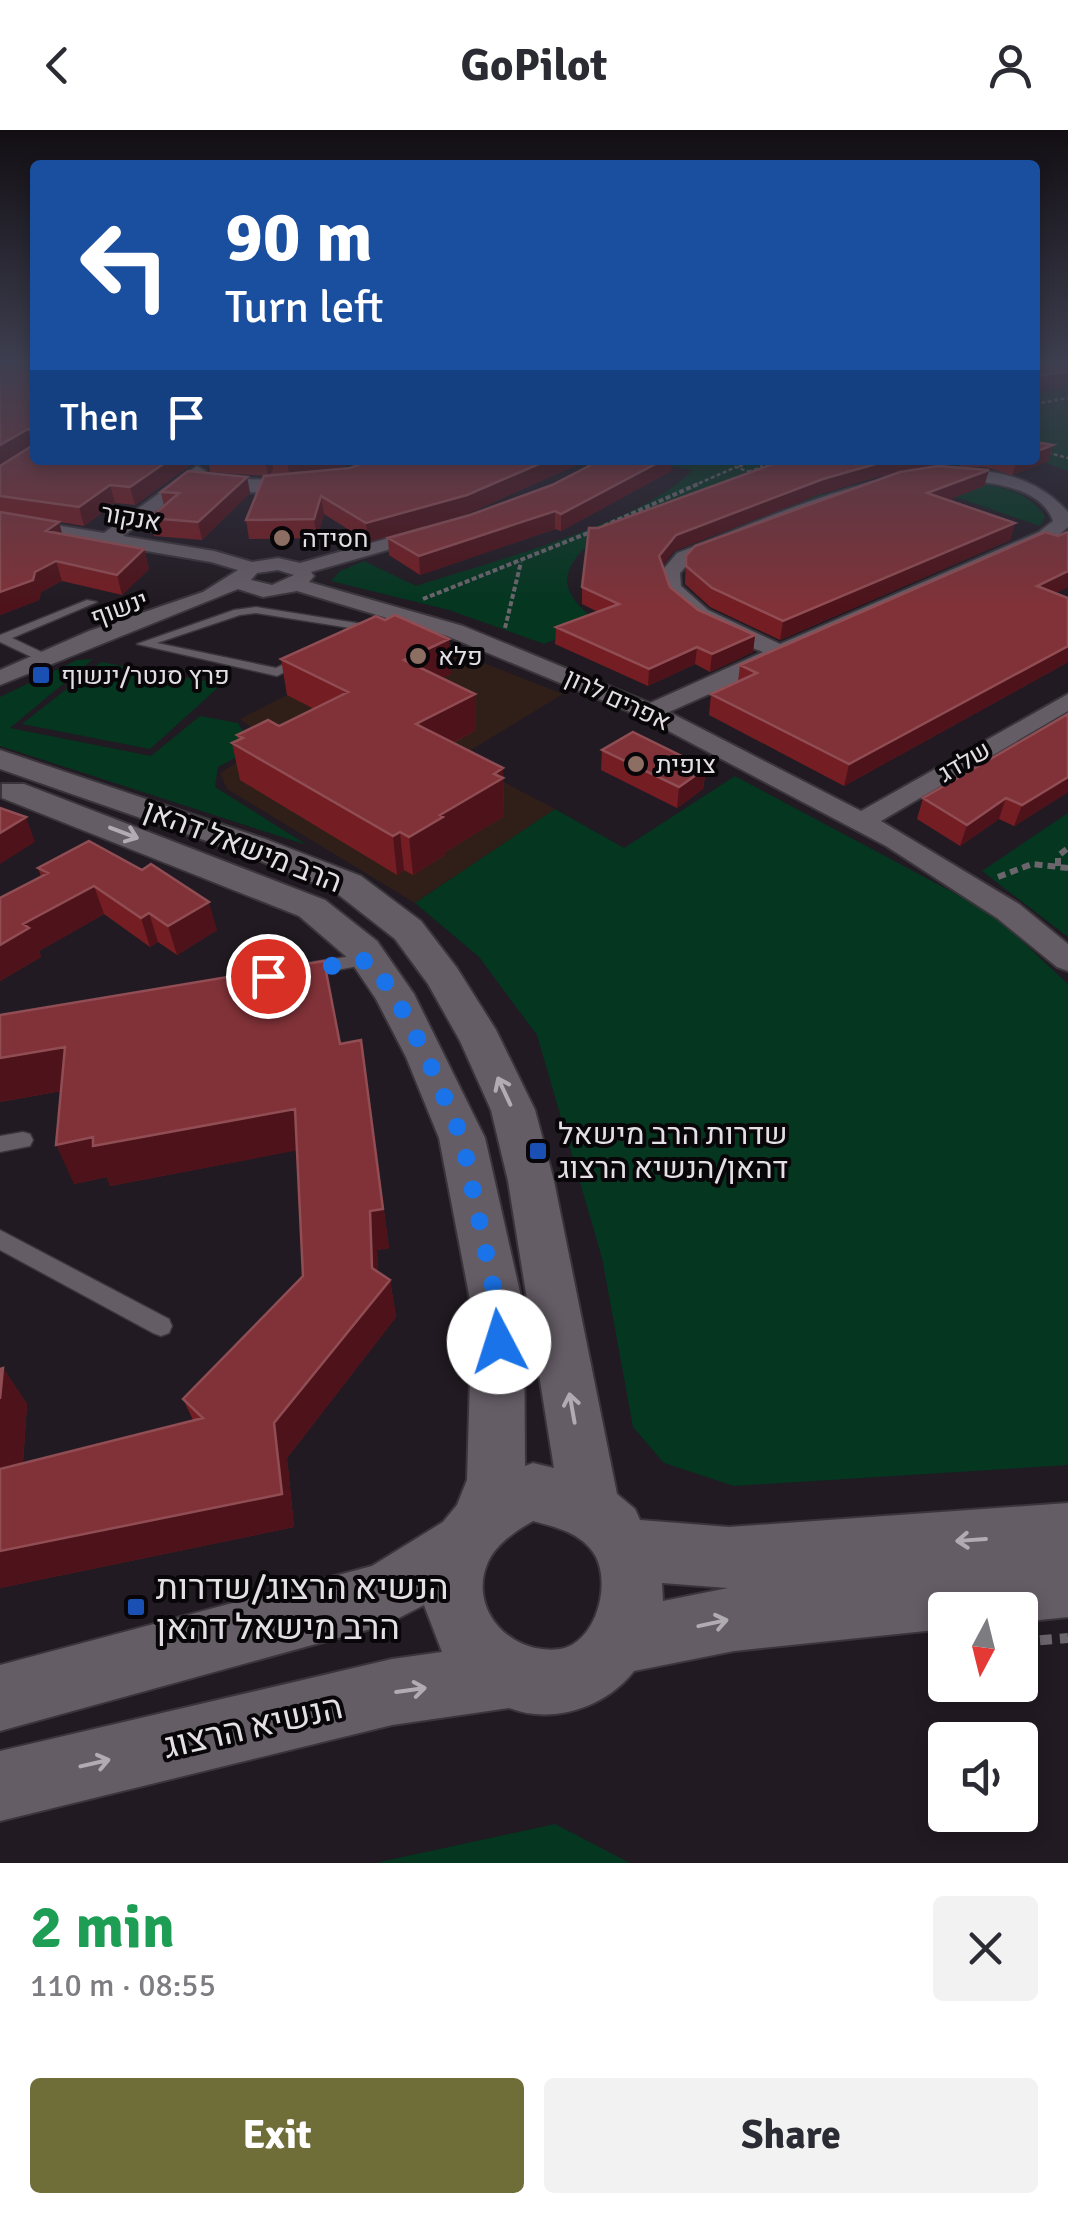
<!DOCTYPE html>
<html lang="en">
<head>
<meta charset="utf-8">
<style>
	:root { --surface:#fff; --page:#f2f2f3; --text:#2b2b33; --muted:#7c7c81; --accent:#6f6d38 }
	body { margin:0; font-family:Signika,Heebo,sans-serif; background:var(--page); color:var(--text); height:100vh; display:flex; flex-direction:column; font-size:38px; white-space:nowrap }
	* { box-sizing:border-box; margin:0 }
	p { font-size:32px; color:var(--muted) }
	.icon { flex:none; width:55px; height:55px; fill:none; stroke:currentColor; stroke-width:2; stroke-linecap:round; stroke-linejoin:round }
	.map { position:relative; height:1733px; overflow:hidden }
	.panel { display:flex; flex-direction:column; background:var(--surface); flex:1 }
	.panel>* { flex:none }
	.guide { position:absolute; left:30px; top:30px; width:1010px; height:305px; border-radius:10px; box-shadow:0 5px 15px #0003; background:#1a4fa0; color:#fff; overflow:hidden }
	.needle { width:65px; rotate:187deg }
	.buttons { position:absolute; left:928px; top:1462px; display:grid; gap:20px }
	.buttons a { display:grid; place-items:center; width:110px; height:110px; border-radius:10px; background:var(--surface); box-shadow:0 5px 15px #0003; font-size:50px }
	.pin { position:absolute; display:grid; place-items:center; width:85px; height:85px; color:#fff; margin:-42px; border:5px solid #fff; border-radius:50%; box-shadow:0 2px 10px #0007 }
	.me { position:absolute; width:110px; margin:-55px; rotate:355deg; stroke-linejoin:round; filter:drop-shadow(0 0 8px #0008) }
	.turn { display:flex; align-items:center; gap:35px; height:210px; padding:0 30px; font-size:45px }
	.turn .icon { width:130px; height:130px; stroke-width:2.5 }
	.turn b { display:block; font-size:70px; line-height:85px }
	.then { display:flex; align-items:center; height:95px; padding:0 30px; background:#0003; gap:20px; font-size:38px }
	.round { display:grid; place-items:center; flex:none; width:105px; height:105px; border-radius:10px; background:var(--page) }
	.head { display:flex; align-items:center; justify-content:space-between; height:170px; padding:0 30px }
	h1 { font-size:60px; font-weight:700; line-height:75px; color:#1e9e55 }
	.button { display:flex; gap:20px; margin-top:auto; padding:20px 30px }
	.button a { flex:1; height:115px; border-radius:10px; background:var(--accent); color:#fff; font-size:40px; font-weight:700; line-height:115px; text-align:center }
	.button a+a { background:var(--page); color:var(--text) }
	header { display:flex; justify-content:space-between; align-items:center; height:130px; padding:0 30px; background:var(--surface); font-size:45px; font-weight:700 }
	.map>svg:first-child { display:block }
</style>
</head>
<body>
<header><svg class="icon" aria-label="back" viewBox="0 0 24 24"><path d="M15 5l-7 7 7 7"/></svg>GoPilot<svg class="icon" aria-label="person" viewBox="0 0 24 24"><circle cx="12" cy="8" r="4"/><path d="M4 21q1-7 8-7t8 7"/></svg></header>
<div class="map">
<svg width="1068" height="1733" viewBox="0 0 1068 1733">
	<rect width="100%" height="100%" fill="#211a22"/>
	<path fill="#301f19" d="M407,503l156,61 -105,64 97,51 -140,94 -188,-114 -7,-16 32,-20 1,-24 -13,-10z"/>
	<path fill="#043620" d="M1068,258v83l-33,-12v-64z
		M642,330h159l-35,13 63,23 -14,7 -65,-25 -156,61c-38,34 -35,54 4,83l-54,22 -95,-34 -118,-29 9,-10 24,-10 52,25c67,-22 233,-65 276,-116z
		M912,352c39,0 111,-5 133,35l-5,9z
		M93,529l-83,69 141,28 49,-40 38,7 12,19 -1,8 -31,17 -3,20 92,58 -307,-99v-49l77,-37z
		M101,532l121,22 -72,65 -128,-25z
		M735,646l257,137 76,71v481l-334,21 -70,-23 -31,-36 -31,-169 -65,-223 -58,-78 -64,-54 140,-94 69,39z
		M1068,683v124l-86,-66z
		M555,1694l75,39h-255z"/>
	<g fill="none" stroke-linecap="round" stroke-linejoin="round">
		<defs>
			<path id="service" d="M87,470l10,2 -85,36 36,17v6h-8l-40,-19v-7z
				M256,477l113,18 6,3 -6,3 -113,-18 -16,2 -83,28 119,25 24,-12 10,3 -33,17 -140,-32 97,-34z
				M369,823l6,2 2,4 -2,4 -71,13 -9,-6 9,-6z
				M23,1002l7,2 3,6 -3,6 -30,6v-16z
				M0,1100l169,89 3,7 -3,7 -8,3 -8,-3 -153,-83z"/>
			<path id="minor" d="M374,330h21c-31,27 -164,45 -196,21l8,-5c58,5 113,9 167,-16z
				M197,336l8,5 -2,4 -80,61 91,15 38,11 26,-4 22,5 124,-35h12v8l-125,36 3,4 -5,6 154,44 187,77 113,-51c-36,-15 -102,-34 -102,-80l16,-19c100,-37 303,-141 391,-41v15l-15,13 -384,172 192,99 207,-117v17l-187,110 138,83 49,40v27l-11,-4 -60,-49 -111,-72 -244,-129 -195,-81 -150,-45 -34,6 -25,-8 -238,96v-15l89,-39 114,-39 35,-22 -27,-8 -211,-36v-10l104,17zM934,349c35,1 106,2 119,42l-14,11 -259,112 -72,-34 -27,-24 -1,-13 11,-12 204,-76zM278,440l16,5 -22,10 -21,-5 6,-7z"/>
			<path id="tertiary" d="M0,620l268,90 93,36 60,45 36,47 39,62 39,80 19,71 63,313 18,15 5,11 89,7 339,-24v114l-48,5v-12h-75v19l-211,22 -100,20c-28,36 -81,54 -125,37l-117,17 -392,96v-70l392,-92 50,-7 -18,-47 -39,20 -385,106v-66l372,-99 71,-44 14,-17 10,-25 5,-170 -33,-172 -33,-81 -30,-58 -27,-40 -50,-43 -297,-118v-14h22l301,116 52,41 37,53 71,144 39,172 1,156 8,-3 21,5 -46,-287 -17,-71 -31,-69 -32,-57 -33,-45 -60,-47 -91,-38 -244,-85zM533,1391c22,6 46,11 60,31 20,28 4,91 -33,97 -49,7 -93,-40 -72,-87 8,-18 29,-32 45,-41zM662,1453l66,5 -65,13z"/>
		</defs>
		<use href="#service" stroke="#3a353b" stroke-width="3"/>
		<use href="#minor" stroke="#3a353b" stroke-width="4"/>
		<use href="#tertiary" stroke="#3a353b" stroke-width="4"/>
		<path stroke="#6b656c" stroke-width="2.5" stroke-dasharray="4 2.5" stroke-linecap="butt" d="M1035,274l33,-6
			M1035,319l33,9
			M727,330l17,5 -7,2
			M748,342l14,-5 -3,-7
			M693,356l43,-19 22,8"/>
		<path stroke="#6b656c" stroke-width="4" stroke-dasharray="5 2.5" stroke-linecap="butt" d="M604,396l94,-42
			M423,469l170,-68
			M505,498l16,-66"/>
		<path stroke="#6b656c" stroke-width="6" stroke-dasharray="8 5" stroke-linecap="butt" d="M1058,736v-10l10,-8
			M998,747l34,-13 36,4"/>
		<path stroke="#6b656c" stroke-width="10" stroke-dasharray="12 8" stroke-linecap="butt" d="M1020,1512l48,-4"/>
		<use href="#service" fill="#655d66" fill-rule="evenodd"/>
		<use href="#minor" fill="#655d66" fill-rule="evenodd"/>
		<use href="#tertiary" fill="#655d66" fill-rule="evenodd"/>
	</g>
	<path fill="#741e23" d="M35,232v98h327l-31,10 252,-8 -116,52 -99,28 -44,-28 -7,24 -68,1 -3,-19 21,-44 -57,-4 -1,-7 -13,-4 -61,44 -20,-2 -31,23 -25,-4 3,12 82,15 5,20 -27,26 -60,-14 -21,11 -2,8 -39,15v-149z
		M784,330l205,10 -5,16 -36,14 67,23 -5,17 -230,100 -70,-33 -25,-23 1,-28 205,-81 -15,2 -56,17 -146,57 -12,15 8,21 28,23 57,25 -2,17 -43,20 -15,-8 -47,22 -93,-42 1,-17 42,-15 -16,-8v-17l16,-59z
		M961,330h74l14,1 -37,14 -27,-8h-26z
		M587,337l84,4 -110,60 -6,-2 -135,46 -31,-20 -1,-17 82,-23 82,-30z
		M247,347l3,16 -48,47 -48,-4 -4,-18 14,-12 -3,-14z
		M1068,402v55l-13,6 13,5v64l-224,124 -135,-71 2,-21 27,-12 2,-17z
		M281,529l170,15 -9,4 33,16 1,36 -23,13 50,25 1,48 -59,36v3l-32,20 -9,-5 -7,5 -157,-95 -8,-37 6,-3 -1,-5 42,-9 35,-17 -27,-14z
		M1068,584v78l-54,34 -15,-7 -39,27 -43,-27 6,-21z
		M602,620l104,18 -3,21 -26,19 -76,-38z
		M89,711l128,89 -40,25 -19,-13 -8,5 -46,-33 -65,37 2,6 -41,24v-83l41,-22 -3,-8z
		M0,885l340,29 21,-4 28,208 -12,2 1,22 12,8 6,37 -109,141 7,69 -294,61v-219l3,-1 24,36 -4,59 170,-43 -10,-21 120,-123 -6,-126 -187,36 -3,-9 -33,7 -13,-93 -61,11z"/>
	<path fill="#4e131a" d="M1068,242v12l-33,5v-13z
		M28,299l5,17 -33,20v-21z
		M1053,315l-4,16 -37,14 5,-15h18v-8z
		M169,330h27v1l-61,44 -5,-18z
		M265,330h7l1,10 -5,6z
		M287,330h75l-31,10 -42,5z
		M548,330h45l-10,2 -116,52 -99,28 -2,-19z
		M663,330h9l-1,11 -110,60v-17z
		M899,330h49l-2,7 -70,10 -56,17 -146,57 -17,22 2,-17 17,-21 147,-56 56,-16z
		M989,340l-5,16 -61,24 4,-17z
		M247,347l3,16 -48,47 -4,-18z
		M110,355l5,18 -31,23 -5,-19z
		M321,366l3,18 -7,24 -3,-19z
		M555,381v18l-135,46 -1,-19z
		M59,392l5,19 -18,-10z
		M1015,393l-5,17 -230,100 3,-19z
		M144,419l5,20 -27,26 -5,-20z
		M56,431l6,20 -21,11 -2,8 -39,15v-23z
		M1068,441v16l-38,19 7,-20z
		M755,505l-2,17 -43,20 2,-18z
		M449,509l2,35 -44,22 -3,-36z
		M1068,516v16l-224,124 5,-22z
		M697,517l-2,17 -47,22 1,-17z
		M475,564l1,36 -57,31 -3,-37z
		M503,638l1,48 -59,36v3l-32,20 -4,-38z
		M706,638l-3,21 -26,19 2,-21z
		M1068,647v15l-54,34 8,-21z
		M1006,668l-7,21 -39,27 7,-21z
		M26,687l9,25 -35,22v-31z
		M400,702l4,38 -7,5 -4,-39z
		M94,756l10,28 -65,37 2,6 -41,24v-36l23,-21z
		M209,772l8,28 -40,25 -9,-29z
		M149,783l9,29 -8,5 -9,-29z
		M361,910l28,208 -12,2 2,44 11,-14 6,37 -109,141 7,69 -294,61v-37l274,-128 98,-155z
		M65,917l17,40 -82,15v-44z
		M295,979l9,40 -194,37 -3,-9 -33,7 -18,-39 37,-8z
		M3,1238l24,36 -7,100 -20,-26v-79z"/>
	<path fill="#803238" stroke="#904d53" stroke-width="2.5" d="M0,232h35v80l-1,-11 -6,-2 -28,16z
		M1035,232h33v10l-33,4z
		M1035,312l18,3 -18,7z
		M35,314v16h134l-39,27 -20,-2 -31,22 -79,-11v-30z
		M372,330h176l-81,35 -101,28 -45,-27 -7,23 -68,1 18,-44 86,-8z
		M597,330h66l-102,54 -6,-3 -136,45 -31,-18 82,-23 82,-30 35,-18z
		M784,330h115l-20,3 -56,16 -147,56 -17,21 11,31 28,23 57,25 -43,19 -15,-7 -48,22 -93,-42 63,-23 -37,-17 7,-59h9z
		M938,336l51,4 -62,23 88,30 -232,98 -71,-33 -26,-22v-10l9,-10 205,-74z
		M188,341l59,6 -49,45 -48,-4 29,-25 -18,-1z
		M0,382l59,10 -13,9 98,18 -27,26 -61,-14 -21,11 -2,8 -33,12z
		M1045,402l13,4 10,-4v39l-31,15 31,12v48l-219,118 -138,-70 46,-21 -17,-8z
		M395,485l54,24 -45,21 71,34 -59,30 87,44 -9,6 9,4 -63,37 3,2 -34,20 -9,-5 -7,4 -161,-93 11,-5 -6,-3 31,-15 11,6 69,-34 -67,-33 95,-43 9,4z
		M1068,584v63l-46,28 -16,-7 -39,27 -44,-27z
		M633,602l73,36 -27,19 -77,-37z
		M0,678l26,9 -26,16z
		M89,711l53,29 9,-6 58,38 -41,24 -19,-13 -8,5 -47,-32 -71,38 6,4 -29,17v-47l48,-25 -10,-5z
		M324,831l16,83 21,-4 22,169 -13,2 2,57 18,12 -116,143 8,71 -282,57v-82l203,-51 -20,-19 120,-123 -8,-167 -202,37v-9l-37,8 9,-98 -65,11v-43z
		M3,1238l-3,31v-30z"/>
	<defs><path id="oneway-shaft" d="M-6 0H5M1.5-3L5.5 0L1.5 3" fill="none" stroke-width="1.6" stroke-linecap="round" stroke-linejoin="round" transform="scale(2.5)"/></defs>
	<g stroke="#b1abb2">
		<use href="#oneway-shaft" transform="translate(124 703) rotate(21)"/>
		<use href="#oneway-shaft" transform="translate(504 961) rotate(-115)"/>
		<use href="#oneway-shaft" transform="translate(572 1278) rotate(-100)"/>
		<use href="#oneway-shaft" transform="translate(971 1410) rotate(176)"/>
		<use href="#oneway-shaft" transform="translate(713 1493) rotate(-12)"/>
		<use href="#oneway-shaft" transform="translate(411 1560) rotate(-8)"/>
		<use href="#oneway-shaft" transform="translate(95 1633) rotate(-13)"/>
	</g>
	<linearGradient id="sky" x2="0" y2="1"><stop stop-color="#120e13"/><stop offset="0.49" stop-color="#3d3e4f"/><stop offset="1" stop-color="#3d3e4f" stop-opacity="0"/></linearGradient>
	<rect width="1068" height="475" fill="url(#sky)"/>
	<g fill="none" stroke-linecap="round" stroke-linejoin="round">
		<path stroke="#1a73e8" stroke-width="18" stroke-dasharray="0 32.4" d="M268,846l101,-16 25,34 33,63 35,81 36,172 1,32"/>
	</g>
	<g fill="#8d6e63" stroke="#090609" stroke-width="4">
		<circle cx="282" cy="408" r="10"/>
		<circle cx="418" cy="526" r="10"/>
		<circle cx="636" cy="634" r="10"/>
	</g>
	<g fill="#1a4fb4" stroke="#090609" stroke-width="4">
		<rect x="31" y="535" width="20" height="20" rx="5"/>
		<rect x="528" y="1011" width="20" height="20" rx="5"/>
		<rect x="126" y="1467" width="20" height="20" rx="5"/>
	</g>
	<g text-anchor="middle" stroke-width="8" stroke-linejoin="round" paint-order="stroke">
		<g font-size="25" fill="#e3dfe4" stroke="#090609">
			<text transform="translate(131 387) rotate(10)" y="9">אנקור</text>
			<text transform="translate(119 478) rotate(-20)" y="9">ינשוף</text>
			<text transform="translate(618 569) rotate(25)" y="9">אפרים לרון</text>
			<text transform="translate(964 631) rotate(-30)" y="9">שלדג</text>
		</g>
		<g font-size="25" fill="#e3dfe4" stroke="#090609" text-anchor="start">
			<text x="302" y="417">חסידה</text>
			<text x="438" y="535">פלא</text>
			<text x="61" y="554">פרץ סנטר/ינשוף</text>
			<text x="656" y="643">צופית</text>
		</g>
		<g font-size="30" fill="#e3dfe4" stroke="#090609">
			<text transform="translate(243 716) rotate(21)" y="10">הרב מישאל דהאן</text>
		</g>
		<g font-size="30" fill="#e3dfe4" stroke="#090609" text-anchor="start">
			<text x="558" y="1014">שדרות הרב מישאל<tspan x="558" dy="34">דהאן/הנשיא הרצוג</tspan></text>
		</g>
		<g font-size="35" fill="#e3dfe4" stroke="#090609" text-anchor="start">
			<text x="156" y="1469">הנשיא הרצוג/שדרות<tspan x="156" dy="40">הרב מישאל דהאן</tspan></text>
		</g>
		<g font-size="35" fill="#e3dfe4" stroke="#090609">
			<text transform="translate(253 1596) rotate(-13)" y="12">הנשיא הרצוג</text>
		</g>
	</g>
</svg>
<div class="buttons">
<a><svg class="needle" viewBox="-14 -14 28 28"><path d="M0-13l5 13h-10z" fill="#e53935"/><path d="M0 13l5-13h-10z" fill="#7c7c81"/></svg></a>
<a><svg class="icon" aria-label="sound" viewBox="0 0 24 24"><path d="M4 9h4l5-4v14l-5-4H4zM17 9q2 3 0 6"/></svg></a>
</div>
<div class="pin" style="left:268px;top:846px;background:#d93025"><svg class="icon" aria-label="arrive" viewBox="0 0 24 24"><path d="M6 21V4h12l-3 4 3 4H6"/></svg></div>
<svg class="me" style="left:499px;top:1212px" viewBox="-20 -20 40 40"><circle r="19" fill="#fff"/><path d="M0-13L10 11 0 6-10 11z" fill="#1a73e8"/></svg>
<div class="guide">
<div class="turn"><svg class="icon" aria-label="left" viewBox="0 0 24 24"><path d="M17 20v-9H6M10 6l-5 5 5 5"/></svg><div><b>90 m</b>Turn left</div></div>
<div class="then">Then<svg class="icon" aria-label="arrive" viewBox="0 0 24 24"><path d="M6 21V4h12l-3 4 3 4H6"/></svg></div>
</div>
</div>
<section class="panel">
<div class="head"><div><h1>2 min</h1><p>110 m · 08:55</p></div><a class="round"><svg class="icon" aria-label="close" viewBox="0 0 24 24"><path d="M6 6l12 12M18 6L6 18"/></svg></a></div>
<div class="button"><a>Exit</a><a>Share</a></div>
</section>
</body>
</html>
